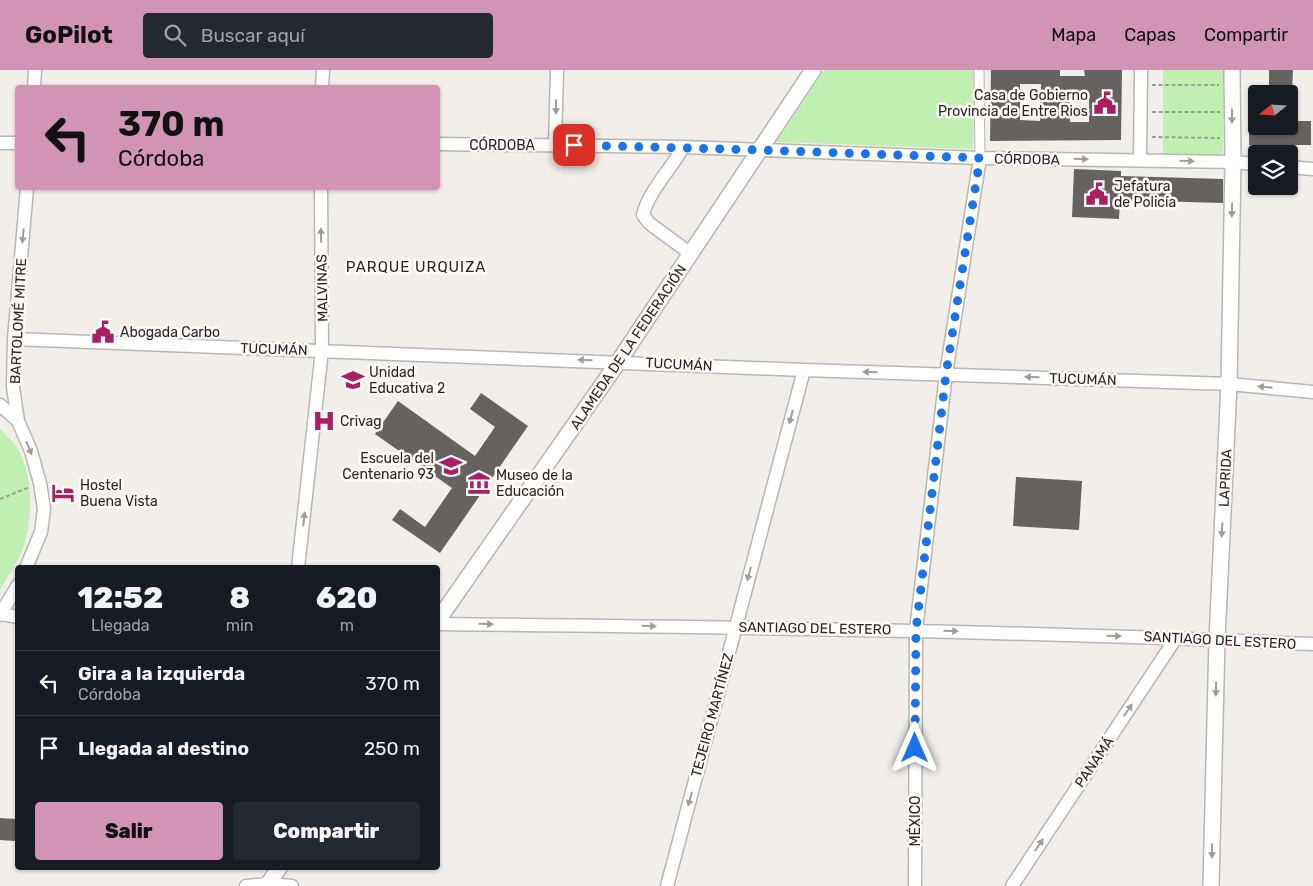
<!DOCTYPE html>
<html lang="es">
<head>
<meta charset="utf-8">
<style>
	:root { --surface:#171b24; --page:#242831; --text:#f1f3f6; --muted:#9ea1a6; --line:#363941; --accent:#d194b4 }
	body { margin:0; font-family:Rubik,sans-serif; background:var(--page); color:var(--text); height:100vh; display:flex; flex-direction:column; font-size:19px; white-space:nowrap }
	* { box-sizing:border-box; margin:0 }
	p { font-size:16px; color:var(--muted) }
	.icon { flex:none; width:28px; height:28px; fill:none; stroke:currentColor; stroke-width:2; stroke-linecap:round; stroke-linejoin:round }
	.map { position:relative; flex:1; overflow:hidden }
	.details { position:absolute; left:15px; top:495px; width:425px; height:305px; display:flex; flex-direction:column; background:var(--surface); border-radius:5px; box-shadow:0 1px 4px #0004 }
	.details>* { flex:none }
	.hud { position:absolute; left:15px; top:15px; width:425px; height:105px; border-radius:5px; box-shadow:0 1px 4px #0004; background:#d194b4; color:#111; overflow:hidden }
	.needle { width:32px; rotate:252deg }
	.fabs { position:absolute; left:1248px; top:15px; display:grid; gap:10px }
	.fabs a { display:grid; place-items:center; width:50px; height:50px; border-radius:5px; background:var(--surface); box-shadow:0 1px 4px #0004; font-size:25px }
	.pin { position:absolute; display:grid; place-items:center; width:42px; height:42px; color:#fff; margin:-21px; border-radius:10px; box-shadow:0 2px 8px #0006 }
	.me { position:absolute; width:55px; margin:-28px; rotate:0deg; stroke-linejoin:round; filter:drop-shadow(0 0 4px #0008) }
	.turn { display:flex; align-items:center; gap:18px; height:105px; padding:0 20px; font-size:22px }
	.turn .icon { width:65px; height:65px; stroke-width:2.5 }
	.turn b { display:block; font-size:35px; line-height:42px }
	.eta { display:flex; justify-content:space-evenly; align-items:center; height:85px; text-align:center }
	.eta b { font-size:30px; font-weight:800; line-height:35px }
	.cta { display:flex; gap:10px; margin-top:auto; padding:10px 20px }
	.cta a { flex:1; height:58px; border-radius:5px; background:var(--accent); color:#111; font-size:20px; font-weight:800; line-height:58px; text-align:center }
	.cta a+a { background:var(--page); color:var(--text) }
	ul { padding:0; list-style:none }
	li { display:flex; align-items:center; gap:15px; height:65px; padding:0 20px; border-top:1px solid var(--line) }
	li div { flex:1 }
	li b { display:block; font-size:19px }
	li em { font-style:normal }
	header { display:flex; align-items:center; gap:30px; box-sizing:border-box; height:70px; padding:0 25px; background:var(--accent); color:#111 }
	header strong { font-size:24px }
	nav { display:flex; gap:28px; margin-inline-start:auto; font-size:18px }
	.search { width:350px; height:45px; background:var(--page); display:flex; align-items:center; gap:12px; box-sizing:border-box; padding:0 18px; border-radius:5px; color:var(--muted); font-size:19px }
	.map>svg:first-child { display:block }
</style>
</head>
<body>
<header>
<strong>GoPilot</strong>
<div class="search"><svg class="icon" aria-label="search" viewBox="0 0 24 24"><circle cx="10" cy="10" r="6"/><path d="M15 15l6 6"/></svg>Buscar aquí</div>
<nav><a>Mapa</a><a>Capas</a><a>Compartir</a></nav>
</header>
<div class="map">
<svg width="1313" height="816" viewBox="0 0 1313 816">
	<rect width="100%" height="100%" fill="#f2eeea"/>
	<path fill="#c0f0b1" d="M824,0h151l-2,79 -197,-7z
		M1163,0h60v86h-60z
		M0,359c4,5 10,9 14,14 21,28 20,79 7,110 -6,13 -14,25 -21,37z"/>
	<path fill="#66625f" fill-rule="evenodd" d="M991,0h69v6h25l-1,-6h38l-1,70 -131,1zM1020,14h21l-1,37 -20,-1zM1070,23h19v29h-19z
		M1269,0h24l-1,24h-23z
		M1289,51h22v24h-62v-19h40z
		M1074,99l47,2v5l102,3v24l-103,-3 -1,19 -47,-2z
		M481,323l47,33 -88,127 -48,-33 8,-11 25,18 27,-39 -77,-54 23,-33 77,55 20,-29 -25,-18z
		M1016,407l66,4 -3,49 -66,-4z
		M0,748l16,1 -1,22 -15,-1z"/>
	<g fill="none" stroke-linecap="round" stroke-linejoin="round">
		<defs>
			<path id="pedestrian" d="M979,0l1,88"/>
			<path id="minor" d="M34,18l1,-18
				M322,18l1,-18
				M0,73h18
				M438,74l245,3 297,11 253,4 23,2
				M555,75l2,-75
				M683,77c-12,23 -34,43 -40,68l6,8 42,31
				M1140,90l1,-90
				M1289,97l24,2
				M14,269l790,31 425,14 84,8
				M0,335l18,16
				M26,498l15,-36 3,-23 -4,-26 -9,-32 -13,-30 -5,-34 1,-48 13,-151
				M298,498l24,-218 -1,-162
				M0,544l18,3
				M0,545l18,-30
				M438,554c291,3 583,7 875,20
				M246,816l22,-2 24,2
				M667,816l137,-516
				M915,816l1,-256 30,-256 34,-216
				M1012,816l164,-248"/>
			<path id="tertiary" d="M438,550l181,-259 194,-291
				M267,816l12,-18
				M1211,816l6,-246 12,-256 4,-222 -1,-92"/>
		</defs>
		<use href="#pedestrian" stroke="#b9b5b1" stroke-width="11"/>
		<use href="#minor" stroke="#b9b5b1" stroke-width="15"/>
		<use href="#tertiary" stroke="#b9b5b1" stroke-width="18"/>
		<path stroke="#9e9b98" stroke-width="2" stroke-dasharray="4 2.5" stroke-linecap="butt" d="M1152,15h67
			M1152,42h68
			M1152,67l68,1
			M0,429l30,-12"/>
		<use href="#pedestrian" stroke="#fff" stroke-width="9"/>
		<use href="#minor" stroke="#fff" stroke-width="12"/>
		<use href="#tertiary" stroke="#fff" stroke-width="15"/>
	</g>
	<defs><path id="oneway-solid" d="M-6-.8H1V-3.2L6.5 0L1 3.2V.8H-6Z" transform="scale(1.25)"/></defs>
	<g fill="#9e9d9c">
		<use href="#oneway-solid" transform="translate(556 37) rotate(91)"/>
		<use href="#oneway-solid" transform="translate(1232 46) rotate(90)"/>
		<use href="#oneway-solid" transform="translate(1081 89) rotate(1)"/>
		<use href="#oneway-solid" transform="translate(1187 91) rotate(1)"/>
		<use href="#oneway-solid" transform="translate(1232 140) rotate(91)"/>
		<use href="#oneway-solid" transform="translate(321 165) rotate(-91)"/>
		<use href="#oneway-solid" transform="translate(23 166) rotate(95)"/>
		<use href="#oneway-solid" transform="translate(585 290) rotate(-178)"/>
		<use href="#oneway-solid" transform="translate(870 302) rotate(-178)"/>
		<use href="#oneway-solid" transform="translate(1032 307) rotate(-178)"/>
		<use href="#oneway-solid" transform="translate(1265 317) rotate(-174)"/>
		<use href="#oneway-solid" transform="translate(791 347) rotate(105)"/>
		<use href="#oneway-solid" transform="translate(29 378) rotate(68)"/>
		<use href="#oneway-solid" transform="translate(304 449) rotate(-84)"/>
		<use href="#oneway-solid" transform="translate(1222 460) rotate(93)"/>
		<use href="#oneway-solid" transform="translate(749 504) rotate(105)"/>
		<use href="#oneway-solid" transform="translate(486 554) rotate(1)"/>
		<use href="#oneway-solid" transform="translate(649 556) rotate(1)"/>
		<use href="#oneway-solid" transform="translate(951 561) rotate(2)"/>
		<use href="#oneway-solid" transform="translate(1114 566) rotate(2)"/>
		<use href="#oneway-solid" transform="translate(1216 619) rotate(91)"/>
		<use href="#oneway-solid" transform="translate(1128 640) rotate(-56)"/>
		<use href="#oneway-solid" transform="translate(690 729) rotate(105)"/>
		<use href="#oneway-solid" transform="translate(1039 775) rotate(-56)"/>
		<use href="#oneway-solid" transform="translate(1212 781) rotate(91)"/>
	</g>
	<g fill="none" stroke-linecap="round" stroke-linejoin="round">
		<path stroke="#1a73e8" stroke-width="9" stroke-dasharray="0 16.2" d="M574,75l185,5 221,8 -34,216 -30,256 -1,118"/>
	</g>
	<defs>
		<symbol id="civic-bare" viewBox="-9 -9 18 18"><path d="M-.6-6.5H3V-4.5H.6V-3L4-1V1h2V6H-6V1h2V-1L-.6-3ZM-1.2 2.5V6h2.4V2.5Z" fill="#a91f63" stroke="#fffbf8" stroke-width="2.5" paint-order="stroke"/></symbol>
		<symbol id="school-bare" viewBox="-9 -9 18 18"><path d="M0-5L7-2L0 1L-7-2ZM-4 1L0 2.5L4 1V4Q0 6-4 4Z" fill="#a91f63" stroke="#fffbf8" stroke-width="2.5" paint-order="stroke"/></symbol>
		<symbol id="hospital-bare" viewBox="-9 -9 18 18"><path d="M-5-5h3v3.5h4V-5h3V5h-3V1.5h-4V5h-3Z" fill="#a91f63" stroke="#fffbf8" stroke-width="2.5" paint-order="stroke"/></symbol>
		<symbol id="museum-bare" viewBox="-9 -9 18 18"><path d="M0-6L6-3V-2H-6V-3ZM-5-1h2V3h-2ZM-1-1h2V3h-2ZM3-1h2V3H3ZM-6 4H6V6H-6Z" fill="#a91f63" stroke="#fffbf8" stroke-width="2.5" paint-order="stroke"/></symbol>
		<symbol id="hotel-bare" viewBox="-9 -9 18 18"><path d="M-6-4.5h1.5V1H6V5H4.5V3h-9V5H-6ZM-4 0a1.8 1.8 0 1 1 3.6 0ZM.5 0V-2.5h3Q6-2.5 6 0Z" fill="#a91f63" stroke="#fffbf8" stroke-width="2.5" paint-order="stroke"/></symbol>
	</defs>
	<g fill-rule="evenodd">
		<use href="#civic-bare" x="1089" y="17" width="32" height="32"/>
		<use href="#civic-bare" x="1081" y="108" width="32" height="32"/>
		<use href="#civic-bare" x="87" y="246" width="32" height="32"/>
		<use href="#school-bare" x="337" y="294" width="32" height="32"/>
		<use href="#hospital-bare" x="308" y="335" width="32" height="32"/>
		<use href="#school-bare" x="435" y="380" width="32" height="32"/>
		<use href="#museum-bare" x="463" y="397" width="32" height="32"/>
		<use href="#hotel-bare" x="47" y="407" width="32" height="32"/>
	</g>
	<g text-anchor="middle" stroke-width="5" stroke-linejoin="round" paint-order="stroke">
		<g font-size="14" fill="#272524" stroke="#fffbf8" text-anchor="start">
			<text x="1088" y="30" text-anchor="end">Casa de Gobierno<tspan x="1088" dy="16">Provincia de Entre Rios</tspan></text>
			<text x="1114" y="121">Jefatura<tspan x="1114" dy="16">de Policía</tspan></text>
			<text x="120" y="267">Abogada Carbo</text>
			<text x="369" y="307">Unidad<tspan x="369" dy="16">Educativa 2</tspan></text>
			<text x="340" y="356">Crivag</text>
			<text x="434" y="393" text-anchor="end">Escuela del<tspan x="434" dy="16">Centenario 93</tspan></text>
			<text x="496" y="410">Museo de la<tspan x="496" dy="16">Educación</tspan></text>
			<text x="80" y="420">Hostel<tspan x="80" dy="16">Buena Vista</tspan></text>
		</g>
		<g font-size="14" fill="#272524" stroke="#fffbf8">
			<text x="502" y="80">CÓRDOBA</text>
			<text transform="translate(1027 89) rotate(1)" y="5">CÓRDOBA</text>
			<text transform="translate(322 218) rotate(-91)" y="5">MALVINAS</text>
			<text transform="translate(18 251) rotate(-87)" y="5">BARTOLOMÉ MITRE</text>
			<text transform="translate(628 277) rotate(-56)" y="5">ALAMEDA DE LA FEDERACIÓN</text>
			<text transform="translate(274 279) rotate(2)" y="5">TUCUMÁN</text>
			<text transform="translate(679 294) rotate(3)" y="5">TUCUMÁN</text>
			<text transform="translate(1083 309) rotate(2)" y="5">TUCUMÁN</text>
			<text transform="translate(1225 408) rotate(-87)" y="5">LAPRIDA</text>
			<text transform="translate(815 558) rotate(1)" y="5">SANTIAGO DEL ESTERO</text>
			<text transform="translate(1220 570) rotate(3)" y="5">SANTIAGO DEL ESTERO</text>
			<text transform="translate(712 645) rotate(-75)" y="5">TEJEIRO MARTÍNEZ</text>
			<text transform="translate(1094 692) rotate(-56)" y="5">PANAMÁ</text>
			<text transform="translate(915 751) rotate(-90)" y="5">MÉXICO</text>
		</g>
		<g font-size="15" letter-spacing="1" fill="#272524" stroke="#fffbf8">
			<text x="416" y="202">PARQUE URQUIZA</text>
		</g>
	</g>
</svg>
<div class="fabs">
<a><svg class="needle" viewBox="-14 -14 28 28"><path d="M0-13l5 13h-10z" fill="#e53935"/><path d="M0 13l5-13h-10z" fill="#9ea1a6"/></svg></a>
<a><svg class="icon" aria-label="layers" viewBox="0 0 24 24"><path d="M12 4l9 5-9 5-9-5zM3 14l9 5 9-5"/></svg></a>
</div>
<div class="pin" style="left:574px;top:75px;background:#d93025"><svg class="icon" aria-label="arrive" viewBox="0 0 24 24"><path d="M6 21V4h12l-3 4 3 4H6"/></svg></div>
<svg class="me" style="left:915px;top:678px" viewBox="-20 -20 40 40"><path d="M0-17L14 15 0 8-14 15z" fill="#1a73e8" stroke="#fff" stroke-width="4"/></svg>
<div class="hud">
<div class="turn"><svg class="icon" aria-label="left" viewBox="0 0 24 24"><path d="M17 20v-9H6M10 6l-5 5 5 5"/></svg><div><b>370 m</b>Córdoba</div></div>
</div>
<section class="details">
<div class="eta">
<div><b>12:52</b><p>Llegada</p></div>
<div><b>8</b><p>min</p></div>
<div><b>620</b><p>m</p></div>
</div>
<ul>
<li><svg class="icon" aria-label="left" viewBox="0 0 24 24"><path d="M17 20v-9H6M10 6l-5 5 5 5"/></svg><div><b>Gira a la izquierda</b><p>Córdoba</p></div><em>370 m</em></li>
<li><svg class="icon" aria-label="arrive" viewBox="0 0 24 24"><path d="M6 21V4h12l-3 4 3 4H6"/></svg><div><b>Llegada al destino</b></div><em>250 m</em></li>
</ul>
<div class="cta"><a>Salir</a><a>Compartir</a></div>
</section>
</div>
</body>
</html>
